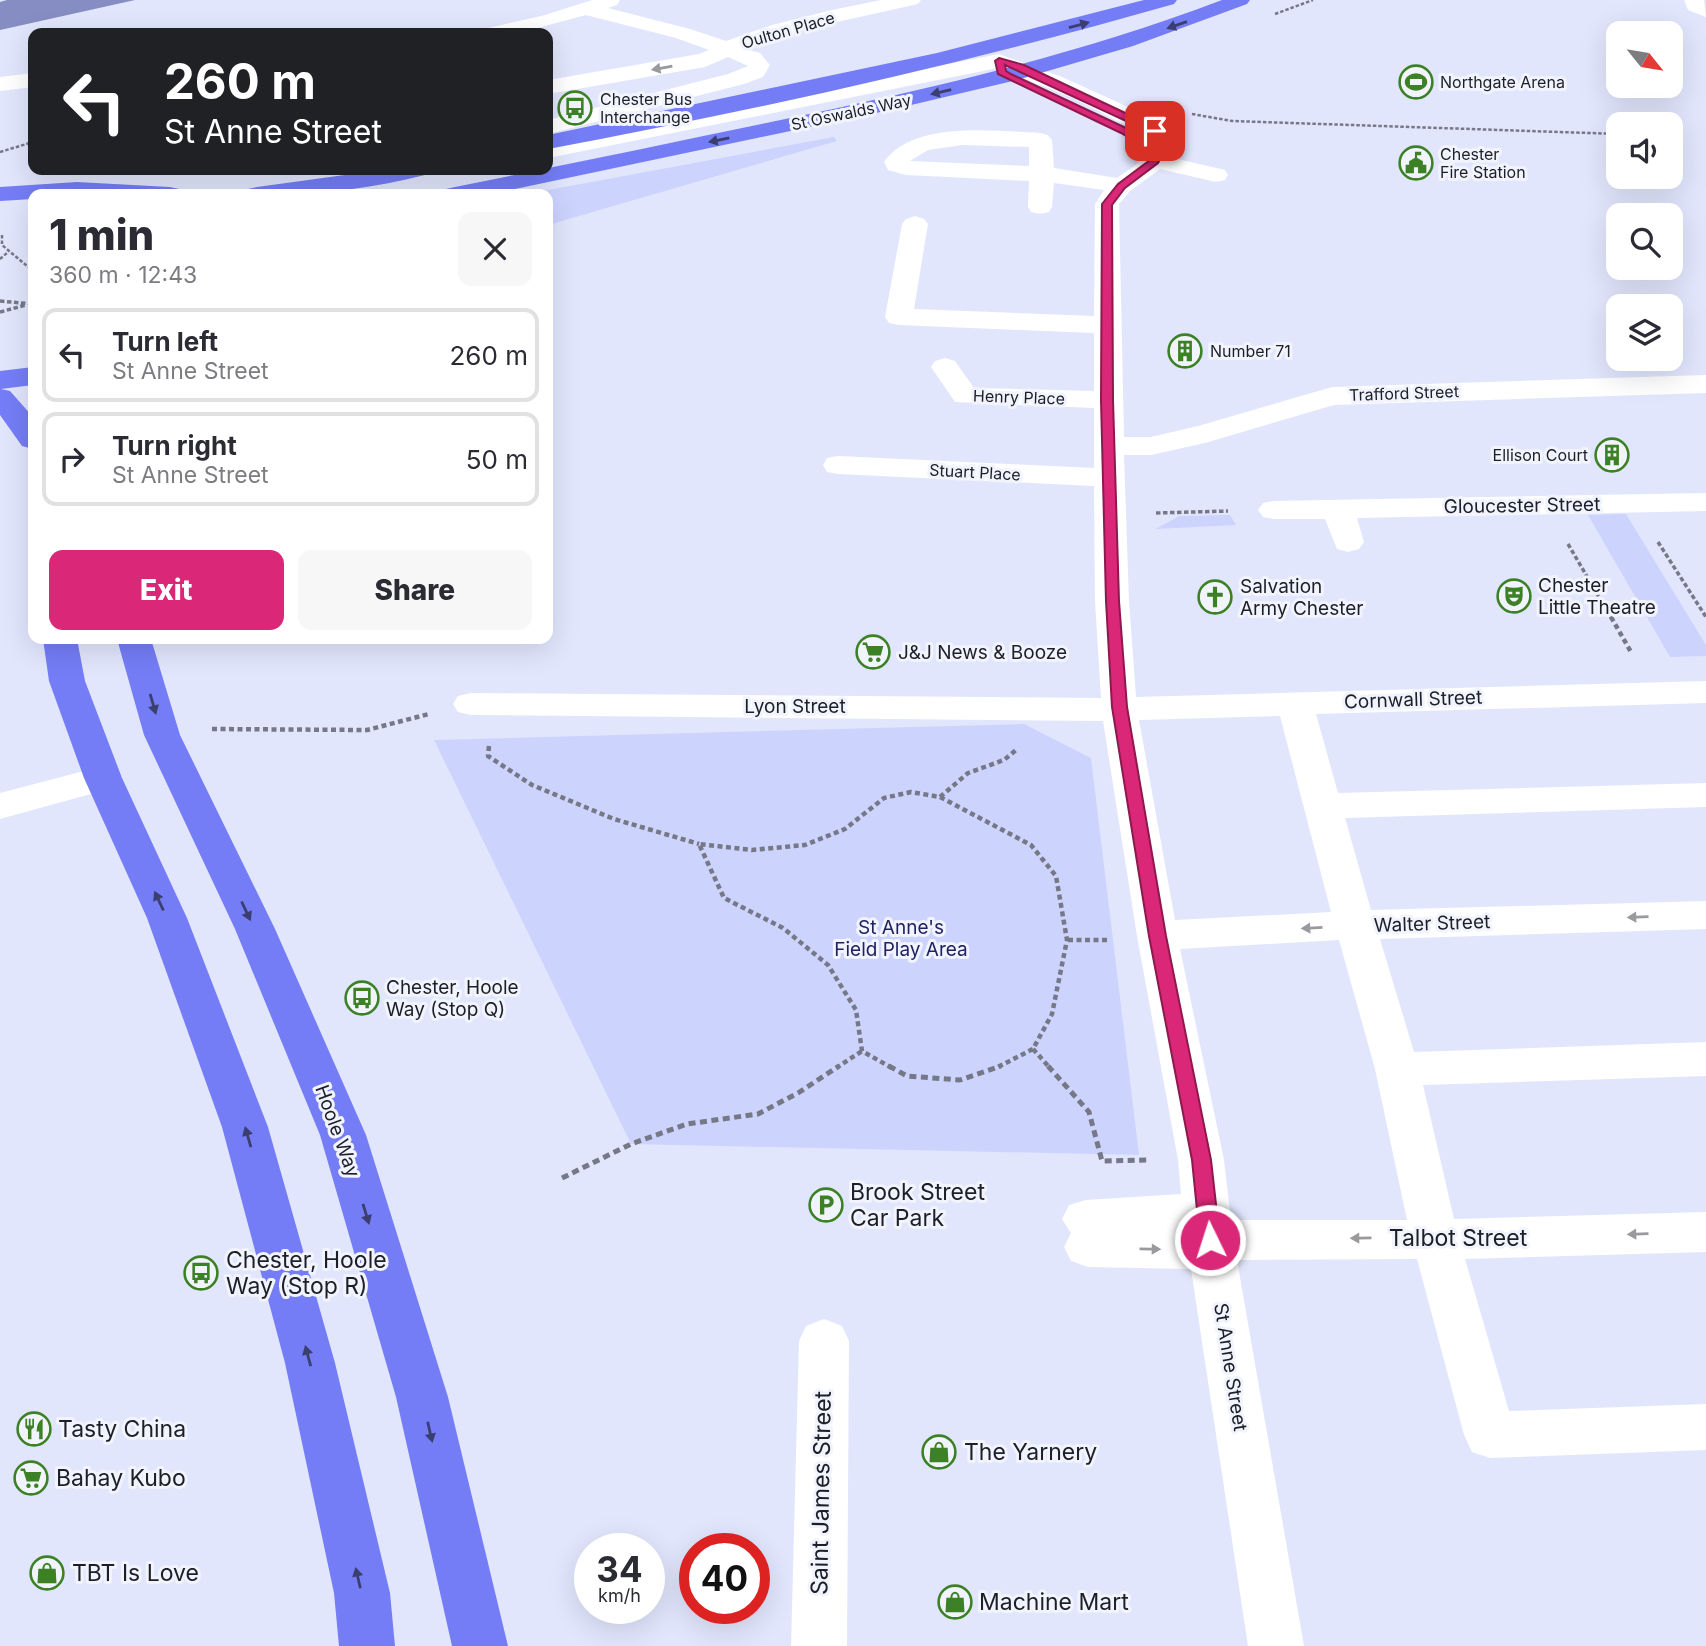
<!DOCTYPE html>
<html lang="en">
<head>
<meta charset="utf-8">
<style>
	:root { --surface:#fff; --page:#f7f7f7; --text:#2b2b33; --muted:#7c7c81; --line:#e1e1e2; --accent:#db2777 }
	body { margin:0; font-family:Inter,sans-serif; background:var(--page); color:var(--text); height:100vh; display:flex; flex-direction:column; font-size:26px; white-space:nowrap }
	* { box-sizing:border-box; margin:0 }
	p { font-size:23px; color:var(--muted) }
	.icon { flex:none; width:38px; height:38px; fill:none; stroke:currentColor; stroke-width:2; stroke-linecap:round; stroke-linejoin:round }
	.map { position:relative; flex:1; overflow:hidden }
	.panel { position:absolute; left:28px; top:189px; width:525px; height:455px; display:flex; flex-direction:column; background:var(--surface); border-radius:14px; box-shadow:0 7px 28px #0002 }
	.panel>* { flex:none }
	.guide { position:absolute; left:28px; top:28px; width:525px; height:147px; border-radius:14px; box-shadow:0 7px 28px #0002; background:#202124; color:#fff; overflow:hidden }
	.needle { width:46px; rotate:120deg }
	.controls { position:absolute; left:1606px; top:21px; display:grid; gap:14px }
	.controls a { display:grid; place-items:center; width:77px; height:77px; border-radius:14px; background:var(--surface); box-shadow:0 7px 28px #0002; font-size:35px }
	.speed { position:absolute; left:574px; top:1533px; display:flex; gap:14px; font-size:35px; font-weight:700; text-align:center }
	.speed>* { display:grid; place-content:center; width:91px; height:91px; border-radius:50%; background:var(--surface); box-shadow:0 7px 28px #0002; line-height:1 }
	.speed small { font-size:18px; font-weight:400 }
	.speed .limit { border:10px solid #d22; background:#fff; color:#111 }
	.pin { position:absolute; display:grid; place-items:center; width:60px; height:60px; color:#fff; margin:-30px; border-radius:14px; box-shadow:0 4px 10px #0006 }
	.me { position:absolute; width:77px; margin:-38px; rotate:356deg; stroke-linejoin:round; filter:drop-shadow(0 0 5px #0008) }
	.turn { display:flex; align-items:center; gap:24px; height:147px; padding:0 21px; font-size:32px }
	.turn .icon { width:91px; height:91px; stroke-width:2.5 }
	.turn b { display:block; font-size:49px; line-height:60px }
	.round { display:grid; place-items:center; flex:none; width:74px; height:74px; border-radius:14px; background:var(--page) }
	.summary { display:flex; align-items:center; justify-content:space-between; height:119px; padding:0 21px }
	h1 { font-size:42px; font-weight:800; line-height:52px }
	.button { display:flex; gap:14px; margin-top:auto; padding:14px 21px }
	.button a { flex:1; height:80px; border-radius:14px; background:var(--accent); color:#fff; font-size:28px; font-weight:800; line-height:80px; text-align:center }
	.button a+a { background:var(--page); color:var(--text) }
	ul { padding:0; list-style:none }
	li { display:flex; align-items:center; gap:21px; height:94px; margin:0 14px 10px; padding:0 7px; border:4px solid var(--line); border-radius:14px }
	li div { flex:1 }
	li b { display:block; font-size:26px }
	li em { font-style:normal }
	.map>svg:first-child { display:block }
</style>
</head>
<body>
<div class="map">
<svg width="1706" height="1646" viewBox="0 0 1706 1646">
	<rect width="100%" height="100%" fill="#e1e6fd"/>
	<path fill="#ccd4fe" d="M834,137l3,4 -289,84v-31h-21z
		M1626,514l80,131v11l-36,1 -82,-142z
		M1230,515l6,10 -80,4 23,-13z
		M1024,724l67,34 48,397 -508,-11 -197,-404z"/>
	<path fill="#858dc2" d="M7,0h128l-135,30v-28z"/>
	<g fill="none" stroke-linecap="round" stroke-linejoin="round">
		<path stroke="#767888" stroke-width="2.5" stroke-dasharray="3.5 2" stroke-linecap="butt" d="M1275,14l38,-14
			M1192,114l40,7 387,13
			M0,152l33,-10
			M2,235v10l31,26
			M0,259l8,-7"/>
		<path stroke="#767888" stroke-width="3.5" stroke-dasharray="4.5 2.5" stroke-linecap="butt" d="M31,269l2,2
			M0,301l33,3
			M0,312l26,-7
			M1156,513l72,-2
			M1658,542l48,75
			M1568,544l44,75"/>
		<path stroke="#767888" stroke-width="4.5" stroke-dasharray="5 3.5" stroke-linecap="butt" d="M1611,617l20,35
			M212,729l155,1 62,-16
			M489,746l-1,10 44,29 82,34 85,25
			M940,797l28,-24 36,-13 12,-10
			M1068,940h40
			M1033,1049l17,19
			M836,1068l26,-17
			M892,1068l-30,-17 -6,-41 -28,-45 -45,-37 -59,-30 -25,-54 53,6 53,-5 40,-16 39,-31 27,-6 29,5 91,48 25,31 11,64 -15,74 -19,35 -37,19"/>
		<path stroke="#767888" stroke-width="5" stroke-dasharray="7 4.5" stroke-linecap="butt" d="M889,1066l18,10 53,4 41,-14
			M1048,1066l41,46 13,49 47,-1
			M562,1178l69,-34 56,-20 71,-10 40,-21 41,-27"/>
		<path fill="#fff" fill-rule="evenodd" d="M592,0h28l-3,5 -9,3 82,21 36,12 46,-16 60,-15 49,-10h40l-3,4 -108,24 -64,21 14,4 10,12 -7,12 -19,7 -196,50v-14l180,-46 20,-8 -20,-9 -23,10 -157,27v-14l151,-26 10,-4 -33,-12 -90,-23 -67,18h-39l4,-4 61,-14z
			M1684,0h20l2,17 -18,-7z
			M999,54l63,23 75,34 27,16 9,18 -4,12 56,13 3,5 -3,5 -9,2 -56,-13 -30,22 -11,13 5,233h27l47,-11 134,-39 374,-12v18l-372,12 -129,38 -54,12h-27l5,146 7,96 570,-16v22l-390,11 22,79 368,-10v24l-361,11 26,92 335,-9v28l-326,10 34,113 292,-10v34l-283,9 31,134 252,-7v40l-241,7 44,152 197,-7v46l-216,8 -18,-6 -8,-17 -47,-176 -180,1 67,386h-56l-57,-377 -103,-2 -17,-6 -7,-14 7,-14 -9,-14 7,-14 17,-5 95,-6 -3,-34 -41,-224 -34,-215 -632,-6 -13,-3 -5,-8 5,-8 13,-3 630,5 -6,-97 -1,-115 -256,-12 -11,-2 -4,-7 4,-7 11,-2 256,12v-60l-139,-6 -24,-35 4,-6 10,-3 10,3 19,27 120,3v-58l-195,-8 -10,-2 -4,-6 17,-93 4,-5 9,-3 9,3 4,5 -14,85 180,7 1,-112 9,-14 -50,-7 -2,24 -3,5 -9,2 -9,-2 -3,-5 1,-26 -123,-6 -18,-5 -4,-8c29,-42 111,-31 156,-29l8,2 4,5 2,28 63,10c15,-11 36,-20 30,-42l-74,-38 -75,-30 -450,90v-14zM962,145l67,2v19l-119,-5 18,-11zM1280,716l51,196 -156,8 -36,-200zM1339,940l36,129 32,151h-176l-7,-60 -44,-211z
			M33,73v14l-33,4v-14z
			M1706,493v18l-349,7 7,24 -5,7 -11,3 -11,-3 -12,-30h-51l-11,-2 -5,-7 5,-7 11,-2z
			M103,766l13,3 6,9 -6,9 -116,32v-26z
			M824,1319l18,7 7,15 -2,305h-56l8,-305 7,-15z"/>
		<path fill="#747df6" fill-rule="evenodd" d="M1144,0h33l-3,4c-206,59 -416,106 -626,145v-14l389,-82z
			M1222,0h28l-3,4 -114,42 -116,34 -127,30 -398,84h-49l3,-5 9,-2c105,-21 210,-43 316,-65 153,-32 304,-66 451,-122z
			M381,170h47l-3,5c-60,15 -120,22 -180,19l3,-5 9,-2z
			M77,182l93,5 9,2 3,5h-149v5l-33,2v-14z
			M33,367v18l-32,4 9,2 23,26v32l-11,-3 -22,-31v-44z
			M43,639h34l8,42 37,97 65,140 81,209 67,236 55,230 5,53h-56l-5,-53 -49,-230 -63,-236 -75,-209 -63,-140 -35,-97z
			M117,639h34l29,96 95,194 91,206 82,262 60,249h-56l-56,-249 -76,-262 -85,-206 -91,-194z"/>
	</g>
	<defs><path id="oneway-solid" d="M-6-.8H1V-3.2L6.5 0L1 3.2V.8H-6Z" transform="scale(1.75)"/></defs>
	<g fill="#3b3f6f">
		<use href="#oneway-solid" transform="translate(1079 25) rotate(-15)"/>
		<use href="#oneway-solid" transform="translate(1177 25) rotate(161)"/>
		<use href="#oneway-solid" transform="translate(941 92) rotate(167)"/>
		<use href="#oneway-solid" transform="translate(719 140) rotate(168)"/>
		<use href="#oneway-solid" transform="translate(153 704) rotate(74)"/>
		<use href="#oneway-solid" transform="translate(159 901) rotate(-115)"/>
		<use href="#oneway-solid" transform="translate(246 911) rotate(65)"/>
		<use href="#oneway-solid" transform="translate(248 1137) rotate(-106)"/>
		<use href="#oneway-solid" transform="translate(366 1214) rotate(73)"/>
		<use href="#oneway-solid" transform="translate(308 1356) rotate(-105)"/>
		<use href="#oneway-solid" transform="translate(430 1432) rotate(77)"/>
		<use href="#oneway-solid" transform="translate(358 1578) rotate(-103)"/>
	</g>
	<g fill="#999a9e">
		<use href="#oneway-solid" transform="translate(662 68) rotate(170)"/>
		<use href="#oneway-solid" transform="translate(1638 917) rotate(178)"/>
		<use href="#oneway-solid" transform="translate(1312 928) rotate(177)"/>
		<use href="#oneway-solid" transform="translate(1638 1234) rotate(178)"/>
		<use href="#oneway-solid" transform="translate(1361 1238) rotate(179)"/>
		<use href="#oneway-solid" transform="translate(1150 1249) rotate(1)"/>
	</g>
	<path fill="#db2777" stroke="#8e194d" stroke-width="2" d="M999,58l25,7 135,64v4h-7l-147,-68 1,6 5,3 117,55 36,22 -6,12 -33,25 -13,17 1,195 6,201 8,106 39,229 45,224 9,80 -3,6 -7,2 -7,-2 -3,-6 -8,-80 -43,-224 -37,-229 -6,-106 -5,-201 1,-196 16,-20 32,-24 3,-8 -32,-19 -123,-59 -3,-13z"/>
	<defs>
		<symbol id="stadium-ring" viewBox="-11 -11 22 22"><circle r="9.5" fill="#f2f4fd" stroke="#3c8125" stroke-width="1.5"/><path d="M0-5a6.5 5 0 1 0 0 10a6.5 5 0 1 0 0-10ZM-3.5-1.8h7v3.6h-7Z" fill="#3c8125"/></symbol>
		<symbol id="bus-ring" viewBox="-11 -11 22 22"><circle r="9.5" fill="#f2f4fd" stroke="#3c8125" stroke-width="1.5"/><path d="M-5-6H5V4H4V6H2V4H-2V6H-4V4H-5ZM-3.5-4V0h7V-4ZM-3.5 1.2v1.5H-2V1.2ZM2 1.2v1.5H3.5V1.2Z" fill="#3c8125"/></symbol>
		<symbol id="civic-ring" viewBox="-11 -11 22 22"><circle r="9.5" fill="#f2f4fd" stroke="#3c8125" stroke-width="1.5"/><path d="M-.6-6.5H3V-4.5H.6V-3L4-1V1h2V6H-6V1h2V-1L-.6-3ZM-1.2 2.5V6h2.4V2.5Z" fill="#3c8125"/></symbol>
		<symbol id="building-ring" viewBox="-11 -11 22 22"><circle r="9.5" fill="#f2f4fd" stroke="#3c8125" stroke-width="1.5"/><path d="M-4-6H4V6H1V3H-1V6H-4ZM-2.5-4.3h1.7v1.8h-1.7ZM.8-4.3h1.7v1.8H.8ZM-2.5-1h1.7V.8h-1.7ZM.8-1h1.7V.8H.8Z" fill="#3c8125"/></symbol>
		<symbol id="theatre-ring" viewBox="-11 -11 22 22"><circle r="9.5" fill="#f2f4fd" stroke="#3c8125" stroke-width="1.5"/><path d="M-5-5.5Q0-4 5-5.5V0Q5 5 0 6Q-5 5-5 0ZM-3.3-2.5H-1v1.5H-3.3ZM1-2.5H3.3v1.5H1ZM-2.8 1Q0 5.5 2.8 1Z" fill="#3c8125"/></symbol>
		<symbol id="church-ring" viewBox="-11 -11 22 22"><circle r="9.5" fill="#f2f4fd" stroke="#3c8125" stroke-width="1.5"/><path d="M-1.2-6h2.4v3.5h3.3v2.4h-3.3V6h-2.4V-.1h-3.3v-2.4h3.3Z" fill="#3c8125"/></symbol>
		<symbol id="supermarket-ring" viewBox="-11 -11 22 22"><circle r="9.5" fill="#f2f4fd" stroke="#3c8125" stroke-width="1.5"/><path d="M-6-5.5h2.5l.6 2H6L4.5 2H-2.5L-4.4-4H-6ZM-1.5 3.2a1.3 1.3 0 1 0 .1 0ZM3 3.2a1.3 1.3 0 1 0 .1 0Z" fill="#3c8125"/></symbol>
		<symbol id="parking-ring" viewBox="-11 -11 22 22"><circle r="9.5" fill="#f2f4fd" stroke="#3c8125" stroke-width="1.5"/><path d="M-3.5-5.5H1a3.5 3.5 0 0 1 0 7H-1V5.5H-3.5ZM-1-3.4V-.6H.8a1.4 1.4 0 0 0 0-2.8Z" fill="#3c8125"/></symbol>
		<symbol id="restaurant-ring" viewBox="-11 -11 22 22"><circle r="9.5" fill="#f2f4fd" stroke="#3c8125" stroke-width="1.5"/><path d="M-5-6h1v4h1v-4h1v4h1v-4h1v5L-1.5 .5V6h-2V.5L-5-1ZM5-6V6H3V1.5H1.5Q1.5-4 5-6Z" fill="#3c8125"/></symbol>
		<symbol id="shop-ring" viewBox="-11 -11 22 22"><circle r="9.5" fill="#f2f4fd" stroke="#3c8125" stroke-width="1.5"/><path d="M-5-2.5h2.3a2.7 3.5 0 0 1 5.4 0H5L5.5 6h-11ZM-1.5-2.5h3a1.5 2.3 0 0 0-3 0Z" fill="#3c8125"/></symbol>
	</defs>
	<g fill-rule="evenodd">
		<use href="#stadium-ring" x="1397" y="63" width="38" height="38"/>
		<use href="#bus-ring" x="556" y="89" width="38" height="38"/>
		<use href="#civic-ring" x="1397" y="144" width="38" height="38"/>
		<use href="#building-ring" x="1166" y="332" width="38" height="38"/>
		<use href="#building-ring" x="1593" y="436" width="38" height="38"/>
		<use href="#theatre-ring" x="1495" y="577" width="38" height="38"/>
		<use href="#church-ring" x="1196" y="578" width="38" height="38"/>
		<use href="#supermarket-ring" x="854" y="633" width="38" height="38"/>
		<use href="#bus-ring" x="343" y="979" width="38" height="38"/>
		<use href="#parking-ring" x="807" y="1186" width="38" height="38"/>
		<use href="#bus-ring" x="182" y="1254" width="38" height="38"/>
		<use href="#restaurant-ring" x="15" y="1410" width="38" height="38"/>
		<use href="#shop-ring" x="920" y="1433" width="38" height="38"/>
		<use href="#supermarket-ring" x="12" y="1459" width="38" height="38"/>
		<use href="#shop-ring" x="28" y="1554" width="38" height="38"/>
		<use href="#shop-ring" x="936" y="1583" width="38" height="38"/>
	</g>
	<g text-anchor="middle" stroke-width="6" stroke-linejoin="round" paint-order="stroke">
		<g font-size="16" fill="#1d1e27" stroke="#f2f4fd">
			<text transform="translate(788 30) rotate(-16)" y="6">Oulton Place</text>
			<text transform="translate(851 112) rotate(-12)" y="6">St Oswalds Way</text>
			<text transform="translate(1404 393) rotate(-2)" y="6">Trafford Street</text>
			<text transform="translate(1019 397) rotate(2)" y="6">Henry Place</text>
			<text transform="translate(975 472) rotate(3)" y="6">Stuart Place</text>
		</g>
		<g font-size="16" fill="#1d1e27" stroke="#f2f4fd" text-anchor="start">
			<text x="1440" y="88">Northgate Arena</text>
			<text x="600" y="105">Chester Bus<tspan x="600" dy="18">Interchange</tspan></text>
			<text x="1440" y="160">Chester<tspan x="1440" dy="18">Fire Station</tspan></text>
			<text x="1210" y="357">Number 71</text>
			<text x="1588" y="461" text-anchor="end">Ellison Court</text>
		</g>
		<g font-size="19" fill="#1d1e27" stroke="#f2f4fd">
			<text transform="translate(1522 505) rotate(-1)" y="7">Gloucester Street</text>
			<text transform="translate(1413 699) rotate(-2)" y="7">Cornwall Street</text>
			<text x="795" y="713">Lyon Street</text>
			<text transform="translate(1432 923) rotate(-2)" y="7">Walter Street</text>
			<text transform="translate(338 1131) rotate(70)" y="7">Hoole Way</text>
			<text transform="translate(1231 1367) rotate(81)" y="7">St Anne Street</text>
		</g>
		<g font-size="19" fill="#1d1e27" stroke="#f2f4fd" text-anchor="start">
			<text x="1538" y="592">Chester<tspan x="1538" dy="22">Little Theatre</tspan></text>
			<text x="1240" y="593">Salvation<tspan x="1240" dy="22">Army Chester</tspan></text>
			<text x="898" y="659">J&amp;J News &amp; Booze</text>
			<text x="386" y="994">Chester, Hoole<tspan x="386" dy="22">Way (Stop Q)</tspan></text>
		</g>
		<g font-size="19" fill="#212261" stroke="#f2f4fd">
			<text x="901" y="934">St Anne's<tspan x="901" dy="22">Field Play Area</tspan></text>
		</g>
		<g font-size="23" fill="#1d1e27" stroke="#f2f4fd" text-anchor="start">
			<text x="850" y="1200">Brook Street<tspan x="850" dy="26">Car Park</tspan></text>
			<text x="226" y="1268">Chester, Hoole<tspan x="226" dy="26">Way (Stop R)</tspan></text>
			<text x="58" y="1437">Tasty China</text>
			<text x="964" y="1460">The Yarnery</text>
			<text x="56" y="1486">Bahay Kubo</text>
			<text x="72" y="1581">TBT Is Love</text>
			<text x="979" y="1610">Machine Mart</text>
		</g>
		<g font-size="23" fill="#1d1e27" stroke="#f2f4fd">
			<text x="1458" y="1246">Talbot Street</text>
			<text transform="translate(821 1493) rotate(-89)" y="8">Saint James Street</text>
		</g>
	</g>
</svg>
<div class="controls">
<a><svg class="needle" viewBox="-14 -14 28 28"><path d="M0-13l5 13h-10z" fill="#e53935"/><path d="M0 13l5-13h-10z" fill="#7c7c81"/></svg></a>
<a><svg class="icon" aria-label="sound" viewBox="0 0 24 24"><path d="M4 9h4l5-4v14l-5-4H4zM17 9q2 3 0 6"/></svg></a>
<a><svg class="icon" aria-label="search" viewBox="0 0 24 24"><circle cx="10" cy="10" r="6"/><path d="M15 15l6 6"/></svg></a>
<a><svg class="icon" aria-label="layers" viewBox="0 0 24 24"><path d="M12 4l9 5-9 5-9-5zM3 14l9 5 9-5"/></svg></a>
</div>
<div class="speed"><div>34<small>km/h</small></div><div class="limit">40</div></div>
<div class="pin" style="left:1155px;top:131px;background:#d93025"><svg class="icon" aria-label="arrive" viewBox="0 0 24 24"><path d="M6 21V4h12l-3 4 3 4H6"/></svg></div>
<svg class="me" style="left:1210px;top:1240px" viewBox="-20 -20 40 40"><circle r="17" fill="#db2777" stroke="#fff" stroke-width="3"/><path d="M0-11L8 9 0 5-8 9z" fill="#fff"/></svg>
<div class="guide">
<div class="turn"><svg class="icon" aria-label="left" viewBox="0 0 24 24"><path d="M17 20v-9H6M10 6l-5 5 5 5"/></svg><div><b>260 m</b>St Anne Street</div></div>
</div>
<section class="panel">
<div class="summary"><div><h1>1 min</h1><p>360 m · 12:43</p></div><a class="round"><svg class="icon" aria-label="close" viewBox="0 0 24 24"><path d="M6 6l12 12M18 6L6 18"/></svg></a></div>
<ul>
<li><svg class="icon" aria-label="left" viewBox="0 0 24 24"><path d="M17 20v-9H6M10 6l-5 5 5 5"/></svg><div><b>Turn left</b><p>St Anne Street</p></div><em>260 m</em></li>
<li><svg class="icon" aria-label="right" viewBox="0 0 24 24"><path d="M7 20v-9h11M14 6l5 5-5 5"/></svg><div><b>Turn right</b><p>St Anne Street</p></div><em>50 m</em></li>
</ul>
<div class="button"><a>Exit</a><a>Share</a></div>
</section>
</div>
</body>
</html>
